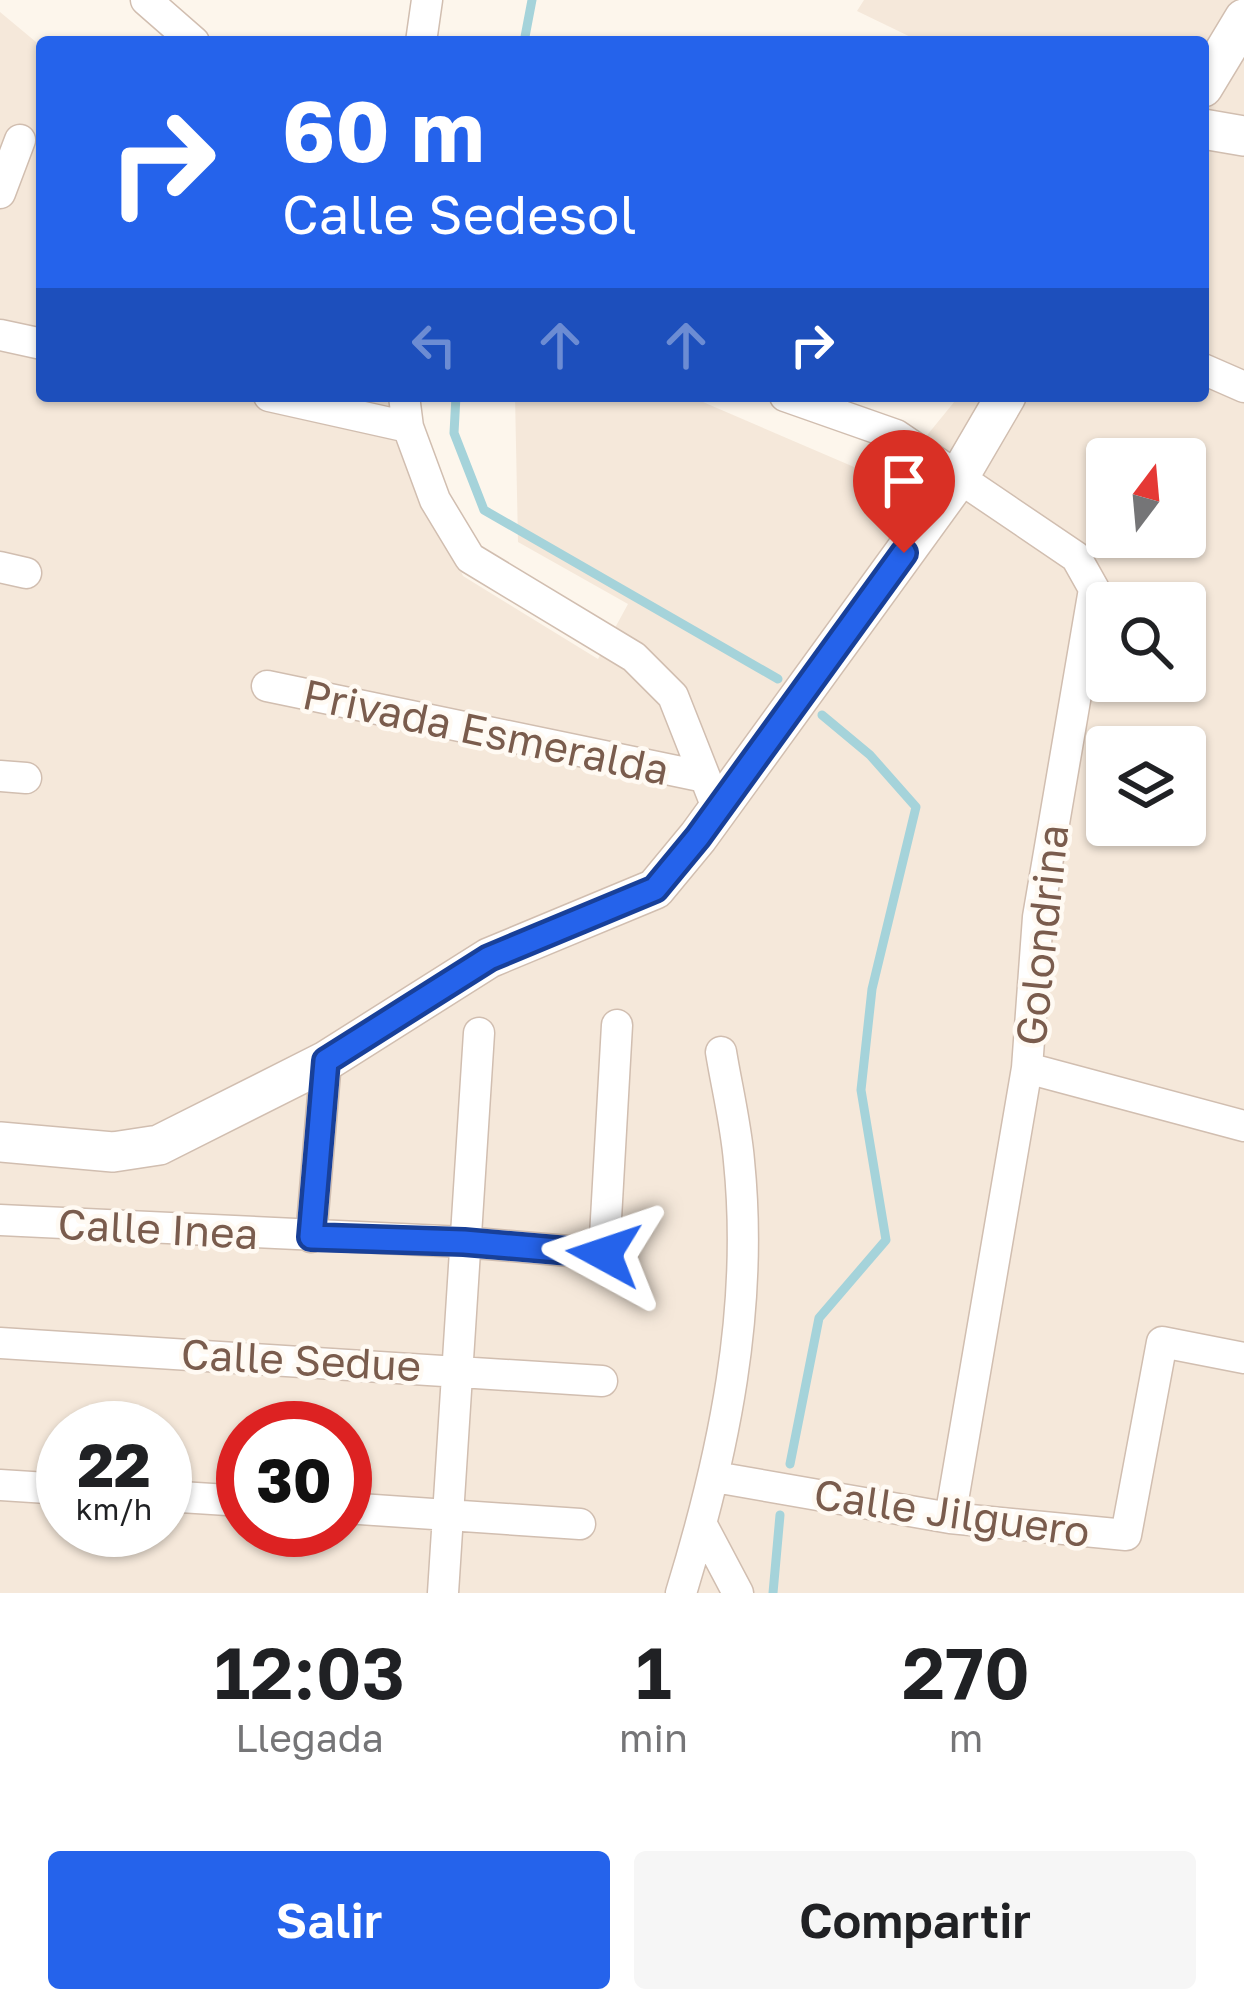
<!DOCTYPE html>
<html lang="es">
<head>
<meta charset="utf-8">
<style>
	:root { --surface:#fff; --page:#f6f6f6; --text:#202124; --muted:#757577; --accent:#2563eb }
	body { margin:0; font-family:"Golos Text",sans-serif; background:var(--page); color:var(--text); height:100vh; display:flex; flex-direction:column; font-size:45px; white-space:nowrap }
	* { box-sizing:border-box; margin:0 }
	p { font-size:39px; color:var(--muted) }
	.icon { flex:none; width:66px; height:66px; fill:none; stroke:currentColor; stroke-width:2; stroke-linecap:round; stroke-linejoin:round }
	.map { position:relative; height:1593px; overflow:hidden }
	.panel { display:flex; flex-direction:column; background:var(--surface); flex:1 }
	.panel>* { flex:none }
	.guide { position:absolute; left:36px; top:36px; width:1173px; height:366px; border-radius:12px; box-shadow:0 3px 9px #0004; background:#2563eb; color:#fff; overflow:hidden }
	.needle { width:78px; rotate:16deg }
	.buttons { position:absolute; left:1086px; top:438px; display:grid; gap:24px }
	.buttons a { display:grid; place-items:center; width:120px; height:120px; border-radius:12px; background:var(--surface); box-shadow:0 3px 9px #0004; font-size:60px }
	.speed { position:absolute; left:36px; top:1401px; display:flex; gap:24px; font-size:60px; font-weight:700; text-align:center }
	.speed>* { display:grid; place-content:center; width:156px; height:156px; border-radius:50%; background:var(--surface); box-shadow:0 3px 9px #0004; line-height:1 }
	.speed small { font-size:30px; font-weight:400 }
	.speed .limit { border:18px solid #d22; background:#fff; color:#111 }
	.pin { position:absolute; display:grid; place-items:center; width:102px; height:102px; color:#fff; margin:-123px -51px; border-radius:50% 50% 50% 0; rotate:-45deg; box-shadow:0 0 12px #0007 }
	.pin .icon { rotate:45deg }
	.me { position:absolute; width:132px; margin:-66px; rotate:275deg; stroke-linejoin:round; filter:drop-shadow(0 0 9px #0008) }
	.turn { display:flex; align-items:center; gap:42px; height:252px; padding:0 48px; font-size:54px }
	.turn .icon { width:156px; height:156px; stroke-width:2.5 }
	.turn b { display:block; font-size:84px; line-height:102px }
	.lanes { display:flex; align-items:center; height:114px; padding:0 48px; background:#0003; justify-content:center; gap:60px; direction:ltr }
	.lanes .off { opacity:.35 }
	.eta { display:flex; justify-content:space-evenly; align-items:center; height:204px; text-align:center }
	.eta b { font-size:72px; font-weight:600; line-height:84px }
	.primary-button { display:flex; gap:24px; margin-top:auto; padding:24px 48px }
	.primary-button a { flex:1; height:138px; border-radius:12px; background:var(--accent); color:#fff; font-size:48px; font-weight:600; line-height:138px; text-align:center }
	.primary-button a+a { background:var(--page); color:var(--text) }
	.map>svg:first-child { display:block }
</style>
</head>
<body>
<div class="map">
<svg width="1244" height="1593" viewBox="0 0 1244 1593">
	<rect width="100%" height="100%" fill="#fdf6ec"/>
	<path fill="#f5e8da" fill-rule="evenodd" d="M864,0h380v1593h-1244v-1581l42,35v349h350l27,79 44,101 135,83 30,-55 -110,-62 -3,-146h174l200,86 70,-86h244v-354h-282l-64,-31zM1107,459h78v78h-78zM1107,603h78v78h-78zM1107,747h78v78h-78zM63,1428h102v102h-102zM243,1428h102v102h-102z"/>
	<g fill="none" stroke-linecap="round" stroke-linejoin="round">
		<path stroke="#a5d3da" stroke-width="9" d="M524,42l8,-42
			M456,396l-2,37 30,77 294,169
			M790,1464l29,-146 67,-78 -25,-150 11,-101 44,-182 -46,-52 -48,-40
			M773,1593l7,-78"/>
		<defs>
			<path id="minor" d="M146,0l48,42
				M421,42l6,-42
				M0,193l20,-53
				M0,335l42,9
				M1203,369l41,18
				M269,396l139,31
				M404,396l4,31 27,73 35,58 164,99 39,39 45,114
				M785,396l111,39 180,122 18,32 -56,328 -11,151 -77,450
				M0,567l26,6
				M267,686l438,91
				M0,776l26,2
				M1027,1068l217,58
				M0,1220l464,22 140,12 13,-229
				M311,1237l15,-176
				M0,1343l602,38
				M715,1477l235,41 176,17 36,-193 82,16
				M0,1485l63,4
				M165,1496l78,5
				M345,1508l235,16
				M702,1525l36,68
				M443,1593l36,-560
				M681,1593c43,-140 73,-284 58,-432 -3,-36 -12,-73 -18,-109"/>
			<path id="tertiary" d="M1203,87l41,-68
				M1203,129l41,7
				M0,1142l113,10 46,-7 167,-84 163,-103 166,-69 43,-52 259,-357 49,-84"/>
		</defs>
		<use href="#minor" stroke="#d1beb0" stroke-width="33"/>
		<use href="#tertiary" stroke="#d1beb0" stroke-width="42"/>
		<use href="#minor" stroke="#fff" stroke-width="30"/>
		<use href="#tertiary" stroke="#fff" stroke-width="39"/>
	</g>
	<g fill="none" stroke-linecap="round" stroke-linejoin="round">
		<defs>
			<path id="route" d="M604,1254l-140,-12 -153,-5 15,-176 163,-103 166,-69 43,-52 206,-284"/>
		</defs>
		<use href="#route" stroke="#184099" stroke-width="30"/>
		<use href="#route" stroke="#2563eb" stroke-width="21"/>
	</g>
	<g text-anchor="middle" stroke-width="9" stroke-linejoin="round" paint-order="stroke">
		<g font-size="42" fill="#7a5c4d" stroke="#fffaf3">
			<text transform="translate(486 732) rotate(12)" y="15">Privada Esmeralda</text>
			<text transform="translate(1042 935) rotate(-84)" y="15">Golondrina</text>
			<text transform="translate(158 1229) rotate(3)" y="15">Calle Inea</text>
			<text transform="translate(301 1360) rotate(3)" y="15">Calle Sedue</text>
			<text transform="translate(952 1513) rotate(8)" y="15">Calle Jilguero</text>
		</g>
	</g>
</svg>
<div class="buttons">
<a><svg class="needle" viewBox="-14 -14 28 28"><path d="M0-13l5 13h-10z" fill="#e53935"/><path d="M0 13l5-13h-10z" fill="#757577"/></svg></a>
<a><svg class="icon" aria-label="search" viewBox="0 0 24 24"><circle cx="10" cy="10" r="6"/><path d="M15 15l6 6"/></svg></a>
<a><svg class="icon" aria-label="layers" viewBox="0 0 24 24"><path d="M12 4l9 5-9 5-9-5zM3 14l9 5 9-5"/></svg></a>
</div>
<div class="speed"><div>22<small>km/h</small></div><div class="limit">30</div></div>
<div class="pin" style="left:904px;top:553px;background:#d93025"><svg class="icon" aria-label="arrive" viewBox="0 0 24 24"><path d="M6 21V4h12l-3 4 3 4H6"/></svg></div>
<svg class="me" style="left:604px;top:1254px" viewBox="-20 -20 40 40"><path d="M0-17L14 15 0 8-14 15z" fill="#2563eb" stroke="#fff" stroke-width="4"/></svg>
<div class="guide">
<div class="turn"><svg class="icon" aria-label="right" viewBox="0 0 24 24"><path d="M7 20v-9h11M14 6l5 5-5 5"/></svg><div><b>60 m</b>Calle Sedesol</div></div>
<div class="lanes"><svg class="icon off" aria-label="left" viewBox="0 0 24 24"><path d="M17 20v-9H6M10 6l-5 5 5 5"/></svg><svg class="icon off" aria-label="ahead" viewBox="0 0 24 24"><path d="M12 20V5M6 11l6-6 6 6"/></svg><svg class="icon off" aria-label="ahead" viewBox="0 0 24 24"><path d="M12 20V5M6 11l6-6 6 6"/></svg><svg class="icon" aria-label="right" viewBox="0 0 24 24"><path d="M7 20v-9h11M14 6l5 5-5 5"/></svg></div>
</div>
</div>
<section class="panel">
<div class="eta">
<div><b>12:03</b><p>Llegada</p></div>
<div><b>1</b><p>min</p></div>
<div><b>270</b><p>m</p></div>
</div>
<div class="primary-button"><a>Salir</a><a>Compartir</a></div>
</section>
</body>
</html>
